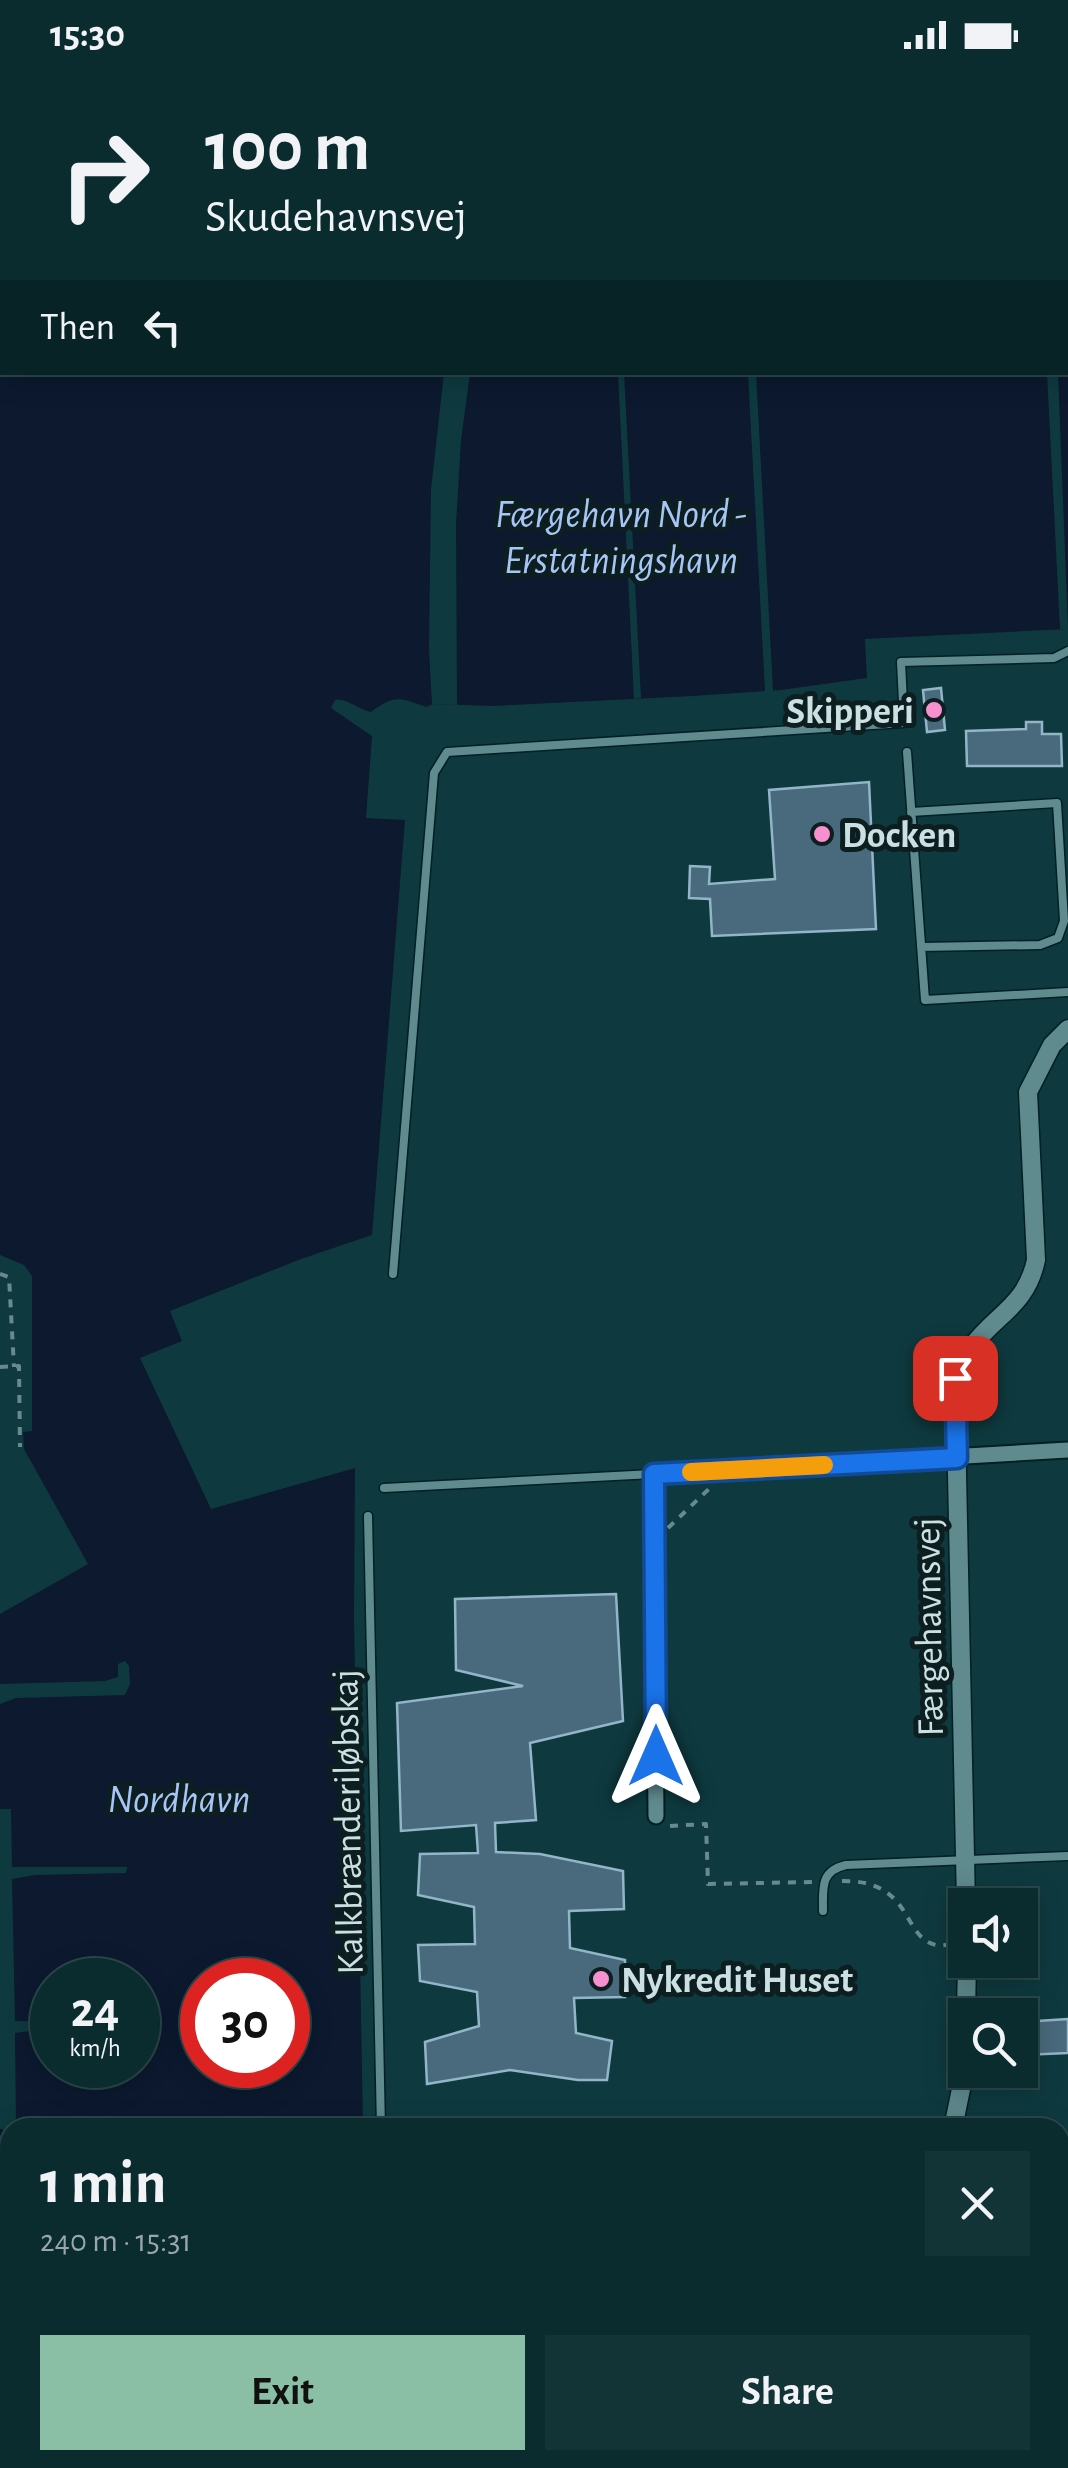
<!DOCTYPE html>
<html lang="en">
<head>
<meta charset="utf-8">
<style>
	:root { --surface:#0a2c2f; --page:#133437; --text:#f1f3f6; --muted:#99a7aa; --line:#2a484b; --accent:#8abfa5 }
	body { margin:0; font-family:"Alegreya Sans",sans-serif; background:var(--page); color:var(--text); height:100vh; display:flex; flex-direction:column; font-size:38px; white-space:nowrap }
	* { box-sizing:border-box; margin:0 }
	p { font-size:32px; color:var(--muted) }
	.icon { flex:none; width:55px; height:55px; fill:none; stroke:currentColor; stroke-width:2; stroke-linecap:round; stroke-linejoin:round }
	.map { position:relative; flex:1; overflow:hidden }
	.details { position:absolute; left:0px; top:2048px; width:1070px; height:352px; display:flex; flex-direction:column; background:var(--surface); border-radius:30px 30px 0 0; box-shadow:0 5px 25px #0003,0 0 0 2px var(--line) }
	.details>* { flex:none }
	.guide { position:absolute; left:0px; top:0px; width:1070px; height:305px; box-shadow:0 5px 25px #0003,0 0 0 2px var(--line); background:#0a2c2f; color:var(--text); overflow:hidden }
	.fabs { position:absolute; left:948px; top:1818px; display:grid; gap:20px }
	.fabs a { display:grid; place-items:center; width:90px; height:90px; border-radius:0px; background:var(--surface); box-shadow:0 5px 25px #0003,0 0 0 2px var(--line); font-size:50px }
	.speed { position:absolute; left:30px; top:1888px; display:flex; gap:20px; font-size:50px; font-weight:700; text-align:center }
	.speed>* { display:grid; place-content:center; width:130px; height:130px; border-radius:50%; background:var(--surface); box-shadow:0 5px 25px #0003,0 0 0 2px var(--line); line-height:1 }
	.speed small { font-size:25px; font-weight:400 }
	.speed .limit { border:15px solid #d22; background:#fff; color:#111 }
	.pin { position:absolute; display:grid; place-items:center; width:85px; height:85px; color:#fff; margin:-42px; border-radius:20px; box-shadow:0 5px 15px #0006 }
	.me { position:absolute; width:110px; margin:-55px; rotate:0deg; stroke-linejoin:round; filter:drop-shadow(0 0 8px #0008) }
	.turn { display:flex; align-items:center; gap:35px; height:210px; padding:0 40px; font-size:45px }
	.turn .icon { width:130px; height:130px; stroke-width:2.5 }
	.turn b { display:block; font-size:70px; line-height:85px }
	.then { display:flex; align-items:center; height:95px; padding:0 40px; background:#0003; gap:20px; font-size:38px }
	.round { display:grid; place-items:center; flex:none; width:105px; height:105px; border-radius:0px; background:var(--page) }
	.headline { display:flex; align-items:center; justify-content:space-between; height:170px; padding:0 40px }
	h1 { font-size:60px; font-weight:700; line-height:75px }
	.button { display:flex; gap:20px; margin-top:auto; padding:20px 40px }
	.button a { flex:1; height:115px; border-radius:0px; background:var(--accent); color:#111; font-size:40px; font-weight:700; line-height:115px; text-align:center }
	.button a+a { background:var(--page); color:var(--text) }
	.status { display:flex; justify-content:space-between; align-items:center; height:70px; padding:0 50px; background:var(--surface); direction:ltr }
	.status svg { height:28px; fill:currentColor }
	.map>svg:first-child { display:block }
</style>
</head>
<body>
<div class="status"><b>15:30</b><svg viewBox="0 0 49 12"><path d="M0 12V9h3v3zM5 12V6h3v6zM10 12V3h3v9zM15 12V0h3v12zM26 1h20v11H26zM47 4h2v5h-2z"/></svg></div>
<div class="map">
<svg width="1068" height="2398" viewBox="0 0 1068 2398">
	<rect width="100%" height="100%" fill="#0e3a3f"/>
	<path fill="#0c192f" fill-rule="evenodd" d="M0,0l942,2h-940v300h1066v-206v463l-203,10 2,39 -86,12 -88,6 -200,10 -60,-2 -7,3c-27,-10 -32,-12 -55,5 -12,-2 -26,-15 -36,-12l-4,8 41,28 -6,82 39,2 -33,415 -71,24 -131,52 12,30 -42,17 71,151 144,-41 -1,149 9,510 -353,1v332h553l1,8h-564v-854l88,-50 -64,-115 -1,-17 9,-1v-155l-8,-11 -24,-10zM52,1910h86v85h-86zM202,1910h86v85h-86z"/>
	<path fill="#0e3a3f" d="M444,303h26l-9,67 -5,84 1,181 -25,-1 -3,-55 2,-160z
		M618,303h6l17,325 -7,1z
		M748,303h8l17,318h-8z
		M1047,303h11l10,256h-8z
		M125,1591l4,5 1,18 -5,11 -109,3 -16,6v-20l105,-3 13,-4v-13z
		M0,1739h11l1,58h115l-1,6 -91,2 -23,4 3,142 37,1v6l-37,5 1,94 -6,1v210l-3,-32h-7v-4l7,-1v-33l-4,-1 -2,-65 4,-1 -1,-32 -4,-1v-4l4,-1 -1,-34h-3z"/>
	<path fill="#496a7c" stroke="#92b5c8" stroke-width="2.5" d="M941,618l4,42 -18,2 -4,-42z
		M1026,652h16v12h19l1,32h-95l-1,-35 60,-2z
		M869,712l7,147 -164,7 -2,-37 -21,-1 1,-32 20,1 -1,17 66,-5 -6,-89z
		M616,1524l7,127 -93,22 6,77 -41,3 1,29 44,2 83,17 1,38 -55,2 1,37 55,12v37l-51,1 2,35 36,8 -5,39h-29l-68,-10 -83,14 -2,-42 54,-16 -2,-34 -57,-11 -2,-36 57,-1 -1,-37 -56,-12 2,-41 58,-1 -2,-28 -75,6 -4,-128 126,-17 -67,-16 -1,-71z
		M1068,1949v34l-44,2 -2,-33z"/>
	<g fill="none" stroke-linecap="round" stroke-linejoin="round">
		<defs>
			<path id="service" d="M907,682l18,248 143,-8
				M911,742l146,-9 7,118 -6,17 -18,7 -119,2
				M393,1204l41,-501 13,-21 457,-29 -3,-61 153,-4 14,-7
				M384,1418l269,-14
				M368,1446l13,612
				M823,1841c0,-23 -3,-40 23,-46l222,-9
				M1060,2127l8,1"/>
			<path id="minor" d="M656,1746l-3,-342 415,-24"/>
			<path id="tertiary" d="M966,1835l-11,-527c5,-9 9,-20 15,-29 25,-35 56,-42 66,-89l-8,-168 24,-47 16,-16
				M966,1945l1,-55
				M953,2058l8,-39 4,-57
				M672,2390l1,8
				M701,2390v8"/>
		</defs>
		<use href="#service" stroke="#002023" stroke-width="11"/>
		<use href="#minor" stroke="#002023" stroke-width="19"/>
		<use href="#tertiary" stroke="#002023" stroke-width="21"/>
		<path stroke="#688a8d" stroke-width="4" stroke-dasharray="8 8" stroke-linecap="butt" d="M0,1204l9,3 5,90
			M0,1297l19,-1 1,81
			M668,1458l44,-42
			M670,1756l36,-2 2,60 104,-2
			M842,1811c72,-1 59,56 94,64 7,1 17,-1 24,-2"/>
		<use href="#service" stroke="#5f8a8e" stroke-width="8"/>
		<use href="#minor" stroke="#5f8a8e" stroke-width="15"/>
		<use href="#tertiary" stroke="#5f8a8e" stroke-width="18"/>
	</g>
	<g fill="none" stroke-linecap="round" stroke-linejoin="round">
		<defs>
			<path id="route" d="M656,1686l-2,-282 303,-16 -2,-80"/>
		</defs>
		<use href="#route" stroke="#114b97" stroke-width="25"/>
		<use href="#route" stroke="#1a73e8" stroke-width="18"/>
		<path stroke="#f59e0b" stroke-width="18" d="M691,1402l133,-7"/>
	</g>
	<g fill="#f790ce" stroke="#0d1e20" stroke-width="4">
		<circle cx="934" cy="640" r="10"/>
		<circle cx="822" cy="764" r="10"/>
		<circle cx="601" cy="1909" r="10"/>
	</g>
	<g text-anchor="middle" stroke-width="10" stroke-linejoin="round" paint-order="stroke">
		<g font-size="38" font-weight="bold" fill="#cae0e2" stroke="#0d1e20" text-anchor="start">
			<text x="914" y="653" text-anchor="end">Skipperi</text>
			<text x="842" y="777">Docken</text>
			<text x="621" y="1922">Nykredit Huset</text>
		</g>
		<g font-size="38" fill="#cae0e2" stroke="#0d1e20">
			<text transform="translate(928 1557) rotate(-91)" y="13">Færgehavnsvej</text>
			<text transform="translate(347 1752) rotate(-91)" y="13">Kalkbrænderiløbskaj</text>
		</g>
		<g font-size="40" font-style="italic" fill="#a7c5f6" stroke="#0d1e20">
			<text x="621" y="457">Færgehavn Nord -<tspan x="621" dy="46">Erstatningshavn</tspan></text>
			<text x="179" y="1742">Nordhavn</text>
		</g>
	</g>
</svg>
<div class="fabs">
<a><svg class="icon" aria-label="sound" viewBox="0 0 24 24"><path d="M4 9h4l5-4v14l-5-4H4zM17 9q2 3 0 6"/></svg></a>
<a><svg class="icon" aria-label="search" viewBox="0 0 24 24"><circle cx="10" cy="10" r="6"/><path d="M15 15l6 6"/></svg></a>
</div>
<div class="speed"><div>24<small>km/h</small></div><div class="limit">30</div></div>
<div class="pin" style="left:955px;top:1308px;background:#d93025"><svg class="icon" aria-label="arrive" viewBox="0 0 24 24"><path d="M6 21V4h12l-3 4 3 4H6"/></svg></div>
<svg class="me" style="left:656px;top:1686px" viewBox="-20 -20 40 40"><path d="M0-17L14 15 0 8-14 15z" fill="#1a73e8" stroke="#fff" stroke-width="4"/></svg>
<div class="guide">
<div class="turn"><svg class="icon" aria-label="right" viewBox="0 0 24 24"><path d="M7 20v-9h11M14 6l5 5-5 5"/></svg><div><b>100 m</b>Skudehavnsvej</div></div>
<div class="then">Then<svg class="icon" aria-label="left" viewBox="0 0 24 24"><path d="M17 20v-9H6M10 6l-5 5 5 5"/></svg></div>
</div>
<section class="details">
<div class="headline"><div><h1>1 min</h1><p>240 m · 15:31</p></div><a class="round"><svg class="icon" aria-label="close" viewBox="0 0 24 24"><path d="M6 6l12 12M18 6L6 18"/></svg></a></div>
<div class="button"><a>Exit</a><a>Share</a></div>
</section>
</div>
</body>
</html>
